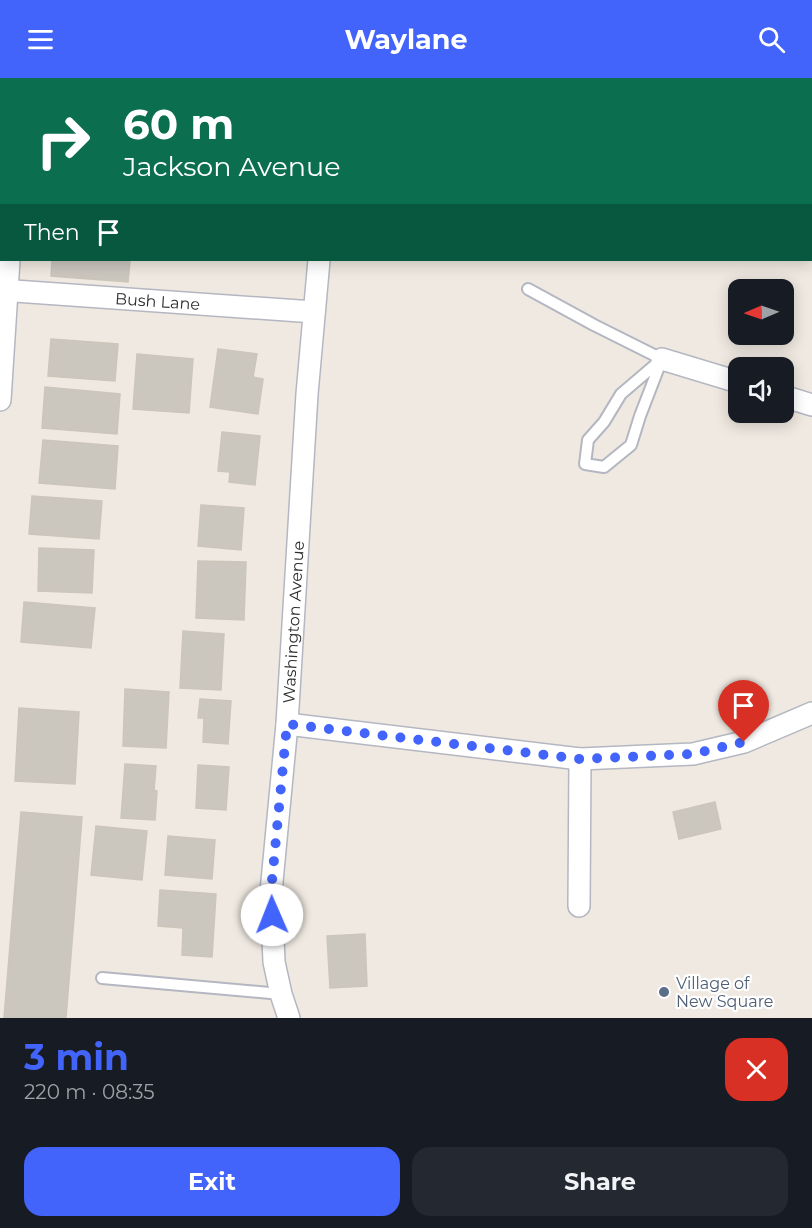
<!DOCTYPE html>
<html lang="en">
<head>
<meta charset="utf-8">
<style>
	:root { --surface:#171b24; --page:#242831; --text:#f1f3f6; --muted:#9ea1a6; --accent:#4264fb }
	body { margin:0; font-family:Montserrat,sans-serif; background:var(--page); color:var(--text); height:100vh; display:flex; flex-direction:column; font-size:22px; white-space:nowrap }
	* { box-sizing:border-box; margin:0 }
	p { font-size:20px; color:var(--muted) }
	.icon { flex:none; width:33px; height:33px; fill:none; stroke:currentColor; stroke-width:2; stroke-linecap:round; stroke-linejoin:round }
	.map { position:relative; height:940px; overflow:hidden }
	.sheet { display:flex; flex-direction:column; background:var(--surface); flex:1 }
	.sheet>* { flex:none }
	.hud { position:absolute; left:0px; top:0px; width:813px; height:183px; box-shadow:0 3px 15px #0003; background:#0b6e4f; color:#fff; overflow:hidden }
	.needle { width:39px; rotate:268deg }
	.buttons { position:absolute; left:728px; top:201px; display:grid; gap:12px }
	.buttons a { display:grid; place-items:center; width:66px; height:66px; border-radius:12px; background:var(--surface); box-shadow:0 3px 15px #0003; font-size:30px }
	.pin { position:absolute; display:grid; place-items:center; width:51px; height:51px; color:#fff; margin:-62px -26px; border-radius:50% 50% 50% 0; rotate:-45deg; box-shadow:0 0 6px #0007 }
	.pin .icon { rotate:45deg }
	.me { position:absolute; width:66px; margin:-33px; rotate:359deg; stroke-linejoin:round; filter:drop-shadow(0 0 4px #0008) }
	.turn { display:flex; align-items:center; gap:21px; height:126px; padding:0 24px; font-size:27px }
	.turn .icon { width:78px; height:78px; stroke-width:2.5 }
	.turn b { display:block; font-size:42px; line-height:51px }
	.then { display:flex; align-items:center; height:57px; padding:0 24px; background:#0003; gap:12px; font-size:22px }
	.round { display:grid; place-items:center; flex:none; width:63px; height:63px; border-radius:18px; background:var(--page) }
	.summary { display:flex; align-items:center; justify-content:space-between; height:102px; padding:0 24px }
	h1 { font-size:36px; font-weight:700; line-height:45px; color:var(--accent) }
	.action { display:flex; gap:12px; margin-top:auto; padding:12px 24px }
	.action a { flex:1; height:69px; border-radius:18px; background:var(--accent); color:#fff; font-size:24px; font-weight:700; line-height:69px; text-align:center }
	.action a+a { background:var(--page); color:var(--text) }
	header { display:flex; justify-content:space-between; align-items:center; height:78px; padding:0 24px; background:var(--accent); color:#fff; font-size:27px; font-weight:700 }
	.map>svg:first-child { display:block }
</style>
</head>
<body>
<header><svg class="icon" aria-label="menu" viewBox="0 0 24 24"><path d="M4 6h16M4 12h16M4 18h16"/></svg>Waylane<svg class="icon" aria-label="search" viewBox="0 0 24 24"><circle cx="10" cy="10" r="6"/><path d="M15 15l6 6"/></svg></header>
<div class="map">
<svg width="812" height="940" viewBox="0 0 812 940">
	<rect width="100%" height="100%" fill="#efe9e1"/>
	<path fill="#cbc7bf" stroke="#cbc5ba" stroke-width="1.5" d="M52,182h78l-2,22 -77,-6z
		M51,261l67,5 -3,37 -67,-5z
		M218,271l39,5 -4,23 10,2 -5,35 -48,-7z
		M137,276l56,5 -4,54 -56,-4z
		M45,309l75,7 -3,40 -75,-6z
		M222,354l38,4 -5,49 -26,-3 1,-10 -12,-1z
		M43,362l75,6 -3,43 -76,-6z
		M32,418l70,5 -3,38 -70,-5z
		M201,427l43,3 -3,42 -43,-4z
		M39,470l55,2 -2,43 -54,-2z
		M198,483l48,1 -2,58 -48,-2z
		M24,524l71,6 -4,40 -70,-6z
		M183,553l41,3 -3,56 -41,-2z
		M125,611l44,3 -3,56 -43,-2z
		M200,621l31,2 -3,43 -25,-2 1,-24h-6z
		M19,630l60,4 -4,72 -60,-3z
		M125,686l31,2 -2,24 3,1 -2,29 -34,-2z
		M198,687l31,2 -3,43 -30,-2z
		M715,724l6,27 -42,10 -6,-27z
		M21,734l61,5 -16,201h-62z
		M96,748l51,5 -5,49 -51,-5z
		M168,758l47,4 -3,39 -47,-4z
		M160,812l56,4 -4,63 -30,-2 1,-27 -25,-2z
		M365,856l2,52 -37,2 -3,-52z"/>
	<g fill="none" stroke-linecap="round" stroke-linejoin="round">
		<defs>
			<path id="lane" d="M528,211l66,36 68,34
				M662,281l-22,57 -9,29 -27,22 -19,-3 3,-24 16,-18 17,-28z
				M102,900l179,16"/>
			<g id="street">
				<path d="M21,2v-2"/>
				<path d="M349,2l1,-2"/>
				<path id="s1" d="M0,212l314,22"/>
				<path d="M662,281l76,23"/>
				<path d="M783,318l29,9"/>
				<path d="M0,322l9,-140"/>
				<path d="M287,646l293,35 113,-5 51,-12 68,-29"/>
				<path d="M579,828l1,-147"/>
				<path id="s2" d="M289,940l-8,-24 -7,-32 -3,-70 16,-168 20,-330 12,-134"/>
			</g>
		</defs>
		<use href="#lane" stroke="#b4b7c1" stroke-width="14"/>
		<use href="#street" stroke="#b4b7c1" stroke-width="24"/>
		<use href="#lane" stroke="#fff" stroke-width="10"/>
		<use href="#street" stroke="#fff" stroke-width="21"/>
	</g>
	<g fill="none" stroke-linecap="round" stroke-linejoin="round">
		<path stroke="#4264fb" stroke-width="10" stroke-dasharray="0 18" d="M272,837l-1,-24 16,-167 293,35 113,-5 51,-12"/>
	</g>
	<circle fill="#5c6f8a" stroke="#fff" stroke-width="2" cx="664" cy="914" r="6"/>
	<g text-anchor="middle" stroke-width="4.5" stroke-linejoin="round" paint-order="stroke">
		<g font-size="16" fill="#2e2e2e" stroke="#fff">
			<text dy="6" stroke="none"><textPath href="#s1" startOffset="158">Bush Lane</textPath></text>
			<text dy="6" stroke="none"><textPath href="#s2" startOffset="399">Washington Avenue</textPath></text>
		</g>
		<g font-size="16" fill="#4e5e75" stroke="#fff" text-anchor="start">
			<text x="676" y="911">Village of<tspan x="676" dy="18">New Square</tspan></text>
		</g>
	</g>
</svg>
<div class="buttons">
<a><svg class="needle" viewBox="-14 -14 28 28"><path d="M0-13l5 13h-10z" fill="#e53935"/><path d="M0 13l5-13h-10z" fill="#9ea1a6"/></svg></a>
<a><svg class="icon" aria-label="sound" viewBox="0 0 24 24"><path d="M4 9h4l5-4v14l-5-4H4zM17 9q2 3 0 6"/></svg></a>
</div>
<div class="pin" style="left:744px;top:664px;background:#d93025"><svg class="icon" aria-label="arrive" viewBox="0 0 24 24"><path d="M6 21V4h12l-3 4 3 4H6"/></svg></div>
<svg class="me" style="left:272px;top:837px" viewBox="-20 -20 40 40"><circle r="19" fill="#fff"/><path d="M0-13L10 11 0 6-10 11z" fill="#4264fb"/></svg>
<div class="hud">
<div class="turn"><svg class="icon" aria-label="right" viewBox="0 0 24 24"><path d="M7 20v-9h11M14 6l5 5-5 5"/></svg><div><b>60 m</b>Jackson Avenue</div></div>
<div class="then">Then<svg class="icon" aria-label="arrive" viewBox="0 0 24 24"><path d="M6 21V4h12l-3 4 3 4H6"/></svg></div>
</div>
</div>
<section class="sheet">
<div class="summary"><div><h1>3 min</h1><p>220 m · 08:35</p></div><a class="round" style="background:#d93025;color:#fff"><svg class="icon" aria-label="close" viewBox="0 0 24 24"><path d="M6 6l12 12M18 6L6 18"/></svg></a></div>
<div class="action"><a>Exit</a><a>Share</a></div>
</section>
</body>
</html>
